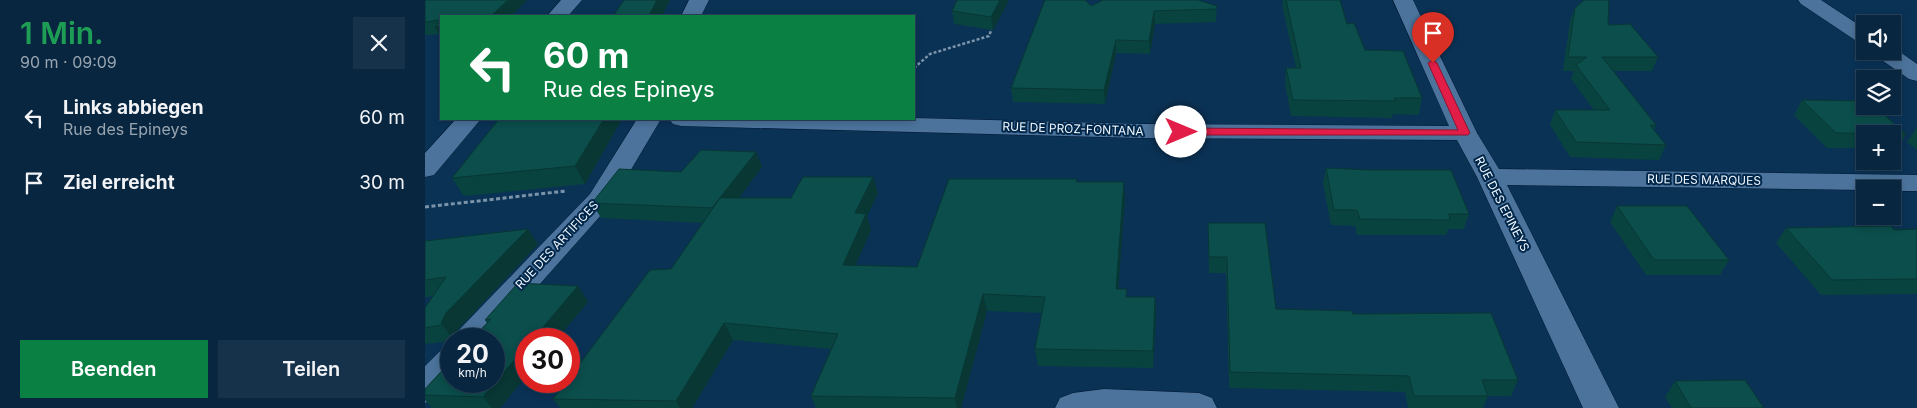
<!DOCTYPE html>
<html lang="de">
<head>
<meta charset="utf-8">
<style>
	:root { --surface:#082640; --page:#16324b; --text:#f1f3f6; --muted:#98a5b1; --line:#294359; --accent:#0b8043 }
	body { margin:0; font-family:Inter,sans-serif; background:var(--page); color:var(--text); height:100vh; display:flex; flex-direction:column; font-size:19px; white-space:nowrap }
	* { box-sizing:border-box; margin:0 }
	p { font-size:16px; color:var(--muted) }
	.icon { flex:none; width:28px; height:28px; fill:none; stroke:currentColor; stroke-width:2; stroke-linecap:round; stroke-linejoin:round }
	.map { position:relative; flex:1; overflow:hidden }
	.sheet { display:flex; flex-direction:column; background:var(--surface); width:425px }
	.sheet>* { flex:none }
	.banner { position:absolute; left:15px; top:15px; width:475px; height:105px; border-radius:0px; box-shadow:0 2px 8px #0003,0 0 0 1px var(--line); background:#0b8043; color:#fff; overflow:hidden }
	.buttons { position:absolute; left:1431px; top:15px; display:grid; gap:10px }
	.buttons a { display:grid; place-items:center; width:45px; height:45px; border-radius:0px; background:var(--surface); box-shadow:0 2px 8px #0003,0 0 0 1px var(--line); font-size:25px }
	.speed { position:absolute; left:15px; top:328px; display:flex; gap:10px; font-size:25px; font-weight:700; text-align:center }
	.speed>* { display:grid; place-content:center; width:65px; height:65px; border-radius:50%; background:var(--surface); box-shadow:0 2px 8px #0003,0 0 0 1px var(--line); line-height:1 }
	.speed small { font-size:12px; font-weight:400 }
	.speed .limit { border:8px solid #d22; background:#fff; color:#111 }
	.pin { position:absolute; display:grid; place-items:center; width:42px; height:42px; color:#fff; margin:-51px -21px; border-radius:50% 50% 50% 0; rotate:-45deg; box-shadow:0 0 5px #0007 }
	.pin .icon { rotate:45deg }
	.me { position:absolute; width:55px; margin:-28px; rotate:90deg; stroke-linejoin:round; filter:drop-shadow(0 0 4px #0008) }
	.turn { display:flex; align-items:center; gap:18px; height:105px; padding:0 20px; font-size:22px }
	.turn .icon { width:65px; height:65px; stroke-width:2.5 }
	.turn b { display:block; font-size:35px; line-height:42px }
	.round { display:grid; place-items:center; flex:none; width:52px; height:52px; border-radius:0px; background:var(--page) }
	.headline { display:flex; align-items:center; justify-content:space-between; height:85px; padding:0 20px }
	h1 { font-size:30px; font-weight:600; line-height:38px; color:#1e9e55 }
	.button { display:flex; gap:10px; margin-top:auto; padding:10px 20px }
	.button a { flex:1; height:58px; border-radius:0px; background:var(--accent); color:#fff; font-size:20px; font-weight:600; line-height:58px; text-align:center }
	.button a+a { background:var(--page); color:var(--text) }
	ul { padding:0; list-style:none }
	li { display:flex; align-items:center; gap:15px; height:65px; padding:0 20px }
	li div { flex:1 }
	li b { display:block; font-size:19px }
	li em { font-style:normal }
	main { display:flex; flex:1; min-height:0 }
	.map>svg:first-child { display:block }
</style>
</head>
<body>
<main>
<section class="sheet">
<div class="headline"><div><h1>1 Min.</h1><p>90 m · 09:09</p></div><a class="round"><svg class="icon" aria-label="close" viewBox="0 0 24 24"><path d="M6 6l12 12M18 6L6 18"/></svg></a></div>
<ul>
<li><svg class="icon" aria-label="left" viewBox="0 0 24 24"><path d="M17 20v-9H6M10 6l-5 5 5 5"/></svg><div><b>Links abbiegen</b><p>Rue des Epineys</p></div><em>60 m</em></li>
<li><svg class="icon" aria-label="arrive" viewBox="0 0 24 24"><path d="M6 21V4h12l-3 4 3 4H6"/></svg><div><b>Ziel erreicht</b></div><em>30 m</em></li>
</ul>
<div class="button"><a>Beenden</a><a>Teilen</a></div>
</section>
<div class="map">
<svg width="1492" height="408" viewBox="0 0 1492 408">
	<rect width="100%" height="100%" fill="#0a3255"/>
	<g fill="none" stroke-linecap="round" stroke-linejoin="round">
		<defs>
			<path id="street" d="M264,0h20l-8,16h-20z
				M968,0h20l64,133 22,36 418,6v16h-24v-2h-28v1l-358,-5 112,223h-36l-106,-231 -20,-37 -316,-2 -460,-12 -8,-2 -4,-5 245,-1 227,6 308,2z
				M1373,0h23l44,29v15l-7,-2 -57,-38z
				M1468,47l24,17v17l-8,-2 -33,-23 -2,-5h19z
				M212,119h24l-51,86 -119,134h-36l4,-9 131,-136z
				M26,348v33h2l-16,18 -12,4v-37l14,-14z
				M679,389l95,4 13,5 5,10h-162l5,-10 13,-5z"/>
			<path id="secondary" d="M136,0h21l-14,16h-21z
				M31,119h25l-47,56 -9,2v-24z"/>
		</defs>
		<use href="#street" stroke="#001933" stroke-width="1"/>
		<use href="#secondary" stroke="#001933" stroke-width="1"/>
		<path stroke="#7b94aa" stroke-width="2.5" stroke-dasharray="3 2" stroke-linecap="butt" d="M489,68l16,-14 59,-18 3,-8"/>
		<path stroke="#7b94aa" stroke-width="3" stroke-dasharray="4 2.5" stroke-linecap="butt" d="M0,207l141,-16"/>
		<use href="#street" fill="#4c739b" fill-rule="evenodd"/>
		<use href="#secondary" fill="#4c739b" fill-rule="evenodd"/>
	</g>
	<path fill="#094340" d="M0,0h102l-16,16h-70v21l-1,-3 -15,1z
		M584,0l-16,30 -39,-6 -2,-13z
		M858,0h57l7,24 18,26 57,48 -3,17 -26,-1 -1,4 -101,-2 -6,-32 1,-16h10l-14,-63z
		M666,6h126l-1,13v3l-61,2 -5,30 -34,-1 -11,51 -92,-2 -2,-14z
		M1150,8l33,17 50,32 -6,14h-39l43,54 -2,5 12,15 -7,15 -89,-3 -20,-32 5,-15h39l-23,-31 3,-8h-11l7,-50z
		M1377,100l104,34 -9,15 -4,-1v-14h-28v14h-38l-33,-33z
		M74,119h123l-37,65 -121,12 -12,-18z
		M1492,127v23l-10,-8z
		M331,152l6,15 -23,31h52l82,-21 5,16 -11,23 4,14 -16,35 62,2 160,-85 48,16 -7,91 9,8h28l1,17 -3,54 -115,-2 -3,-17 7,-36 -55,-2 -26,97h-145l-5,-12 20,-47 -98,-9 -41,68h-132l-7,-9 118,-130 32,-46 -102,-5 -9,-15 89,-31z
		M901,168l143,46 -5,15h-16l-2,6h-89l-2,-9 -24,-1 -8,-42z
		M1192,206l112,54 -9,15h-74l-36,-53z
		M783,223l68,86 77,5 165,66 -7,16h-23l-5,12h-75l-3,-16 -176,-4 -3,-115h-17l-1,-35z
		M1361,228l131,1v65l-96,1 -45,-52z
		M0,241l113,3 -80,85 -4,10h-3v2l-26,3v-36l9,-12 -9,1z
		M153,286l10,16 -88,106h-68l-7,-8v-11l62,-66 -2,-3z
		M1250,381l89,27h-92l-7,-11z"/>
	<path fill="#083734" d="M83,0h19l-16,16h-20z
		M232,0h13l-8,16h-13z
		M575,0h9l-16,30 -2,-13z
		M729,11l1,13 -5,30 -1,-13z
		M16,26v11l-6,-10z
		M691,40v13l-11,51 -1,-14z
		M179,119h18l-37,65 -10,-18z
		M331,152l6,15 -43,57 -7,-16z
		M448,177l5,16 -11,23 4,14 -23,52 -5,-17 12,-52z
		M699,182l1,16 -8,108 -1,-17z
		M103,229l10,15 -80,85 -5,10 -12,-16 5,-10z
		M153,286l10,16 -31,37h-24z
		M558,294l4,17 -26,97h-4l-2,-10z
		M730,297l1,17 -3,54v-17z
		M299,323l9,17 -41,68h-12l-4,-7z
		M101,346v30l-26,32h-8l-9,-11z"/>
	<path fill="#0b4e4b" stroke="#083734" d="M0,0h83l-17,16h-50v4l-16,2z
		M199,0h33l-8,16h-36z
		M532,0h43l-9,17 -39,-6z
		M620,0h40l6,6 12,-6h95l19,6 -1,3 -62,2 -5,30 -33,-1 -12,50 -93,-2z
		M861,0h54l7,24 7,-1 11,27 38,1 19,47h-28l2,3 -103,-1 -7,-32h15z
		M1159,0h25l-1,25 22,-1 28,33h-56l54,68h-6l16,20 -90,-3 -21,-32h55l-34,-45 11,-8h-19l7,-49z
		M16,21v5l-6,1z
		M1377,100l63,1v5h9l32,28 -70,-1z
		M74,119h105l-29,47 -123,12z
		M276,150l55,2 -44,56 -120,-5 27,-34 62,3z
		M901,168l45,2h80l18,44h-20l1,6 -90,-1 -3,-9h-23z
		M378,177h70l-18,36 11,1 -23,51 74,2 32,-88h128l-1,3h48l-8,107h11l-1,8h29l-2,54 -118,-2 10,-52 -62,-3 -28,104 -144,-2 27,-62 -114,-11 -48,78 -123,-2 13,-18h3v-3l81,-108 21,-1 49,-71h71z
		M1192,206h70l42,54h-75z
		M783,223h57l11,86 76,2 1,3 138,-1 27,67h-36l6,16h-74l-5,-20 -179,-4 -3,-115h-18z
		M1466,226l3,4 23,-1v50l-85,1 -46,-52z
		M103,229l-82,84 -5,10 1,2 -17,3v-20l21,-31 -21,3v-39z
		M93,283l60,3 -45,53h-7v7l-43,51 -58,-2v-6l26,-28v20h43v-42h-22l19,-20 -6,1z
		M1320,380l19,28h-73l-16,-27z"/>
	<path fill="#e11d48" stroke="#92132f" d="M1008,60l4,3 33,70 -2,2h-287l-5,-3 5,-4 277,2 -30,-67z"/>
	<g text-anchor="middle" stroke-width="4" stroke-linejoin="round" paint-order="stroke">
		<g font-size="12" fill="#edf6ff" stroke="#00274a">
			<text transform="translate(648 129) rotate(2)" y="4">RUE DE PROZ-FONTANA</text>
			<text transform="translate(1279 180) rotate(1)" y="4">RUE DES MARQUES</text>
			<text transform="translate(1077 204) rotate(63)" y="4">RUE DES EPINEYS</text>
			<text transform="translate(132 245) rotate(-47)" y="4">RUE DES ARTIFICES</text>
		</g>
	</g>
</svg>
<div class="buttons">
<a><svg class="icon" aria-label="sound" viewBox="0 0 24 24"><path d="M4 9h4l5-4v14l-5-4H4zM17 9q2 3 0 6"/></svg></a>
<a><svg class="icon" aria-label="layers" viewBox="0 0 24 24"><path d="M12 4l9 5-9 5-9-5zM3 14l9 5 9-5"/></svg></a>
<a>+</a>
<a>−</a>
</div>
<div class="speed"><div>20<small>km/h</small></div><div class="limit">30</div></div>
<div class="pin" style="left:1008px;top:63px;background:#d93025"><svg class="icon" aria-label="arrive" viewBox="0 0 24 24"><path d="M6 21V4h12l-3 4 3 4H6"/></svg></div>
<svg class="me" style="left:756px;top:132px" viewBox="-20 -20 40 40"><circle r="19" fill="#fff"/><path d="M0-13L10 11 0 6-10 11z" fill="#e11d48"/></svg>
<div class="banner">
<div class="turn"><svg class="icon" aria-label="left" viewBox="0 0 24 24"><path d="M17 20v-9H6M10 6l-5 5 5 5"/></svg><div><b>60 m</b>Rue des Epineys</div></div>
</div>
</div>
</main>
</body>
</html>
